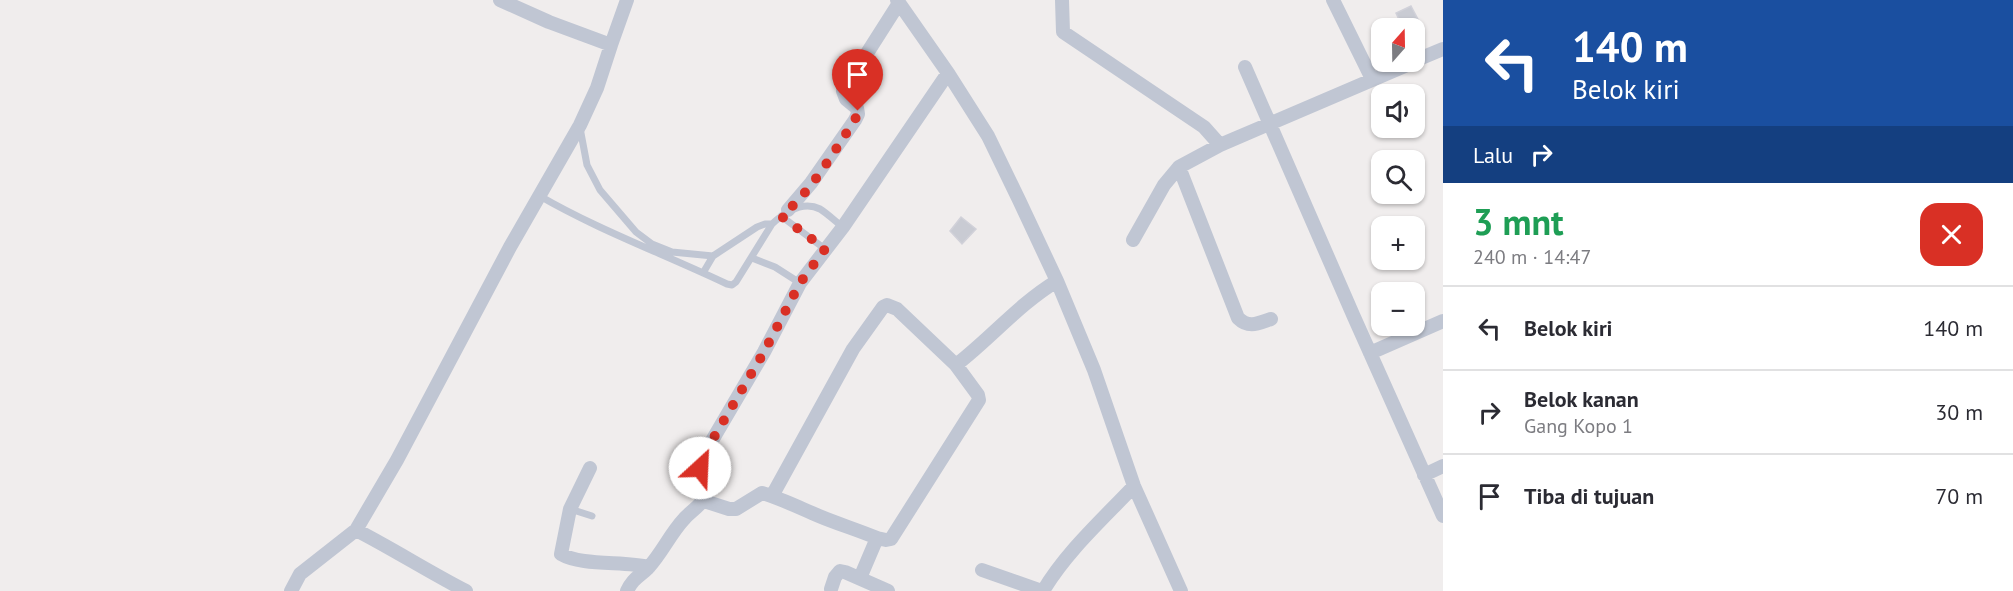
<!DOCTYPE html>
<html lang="id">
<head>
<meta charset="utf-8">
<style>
	:root { --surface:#fff; --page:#f2f2f3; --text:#2b2b33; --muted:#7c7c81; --line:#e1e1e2 }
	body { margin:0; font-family:"PT Sans",sans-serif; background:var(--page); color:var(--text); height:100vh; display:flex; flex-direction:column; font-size:22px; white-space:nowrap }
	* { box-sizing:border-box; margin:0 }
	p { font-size:20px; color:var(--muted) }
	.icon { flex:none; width:33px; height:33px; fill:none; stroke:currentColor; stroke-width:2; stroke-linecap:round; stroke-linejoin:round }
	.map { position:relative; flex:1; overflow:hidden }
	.side { display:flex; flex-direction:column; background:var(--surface); width:570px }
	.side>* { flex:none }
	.top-card { background:#1a4fa0; color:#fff; overflow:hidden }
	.needle { width:39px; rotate:20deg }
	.fabs { position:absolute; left:1371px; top:18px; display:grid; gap:12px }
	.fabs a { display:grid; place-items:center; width:54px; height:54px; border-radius:12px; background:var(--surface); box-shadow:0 2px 4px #0004; font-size:30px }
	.pin { position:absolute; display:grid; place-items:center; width:51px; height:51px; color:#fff; margin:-62px -26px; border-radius:50% 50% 50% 0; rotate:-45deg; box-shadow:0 0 6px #0007 }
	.pin .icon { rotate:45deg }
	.me { position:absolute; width:66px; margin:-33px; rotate:25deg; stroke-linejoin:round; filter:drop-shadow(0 0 4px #0008) }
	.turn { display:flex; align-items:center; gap:21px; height:126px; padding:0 30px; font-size:27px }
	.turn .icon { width:78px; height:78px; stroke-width:2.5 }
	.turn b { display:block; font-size:42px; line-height:51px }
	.then { display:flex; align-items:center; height:57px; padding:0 30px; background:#0003; gap:12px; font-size:22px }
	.round { display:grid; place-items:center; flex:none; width:63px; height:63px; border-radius:18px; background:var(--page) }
	.head { display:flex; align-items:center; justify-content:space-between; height:102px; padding:0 30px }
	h1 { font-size:36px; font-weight:700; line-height:45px; color:#1e9e55 }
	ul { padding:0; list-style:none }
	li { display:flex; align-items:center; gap:18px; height:84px; padding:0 30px; border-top:2px solid var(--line) }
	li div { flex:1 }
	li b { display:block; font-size:22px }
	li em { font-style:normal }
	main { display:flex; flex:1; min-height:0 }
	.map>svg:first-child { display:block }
</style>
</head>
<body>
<main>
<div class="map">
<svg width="1443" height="591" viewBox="0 0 1443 591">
	<rect width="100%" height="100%" fill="#f0eded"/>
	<path fill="#c9cbd3" stroke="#d1d1d9" stroke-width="1.5" d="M1411,6l10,19 -7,3h-11l-7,-15z
		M961,217l15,12 -14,15 -12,-13z"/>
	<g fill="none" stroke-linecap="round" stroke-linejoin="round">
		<path stroke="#c0c6d3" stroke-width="7" d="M580,128l7,37 13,25 36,42 16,12 20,8 41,4 44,-29 8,-3h7c12,-11 30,-24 48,-15 8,5 16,13 23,18
			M538,195c60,35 126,59 189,89l5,1 4,-3 36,-58
			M781,216l44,33
			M752,258l23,9 25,16
			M703,273l10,-17
			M570,509l22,7"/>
		<path stroke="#c0c6d3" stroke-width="14" d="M500,0l49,22 62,23 16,-45
			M897,0l51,73 40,63 31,64 38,81 37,89 40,116 47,105
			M1062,0l1,32 141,95 16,18
			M1333,0l39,79
			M1414,61l29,-12
			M1245,67l109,250 89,199
			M788,210l23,-27 44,-63 3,-6 -1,-6 -11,-9 -3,-8 56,-88
			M1133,240l31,-55 15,-18
			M1271,319c-12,4 -22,10 -33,-1l-59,-151 41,-22 194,-83
			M1370,353l73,-32
			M956,365c35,-27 63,-61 101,-84
			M590,468l-20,41 -9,45c20,12 63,7 88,13
			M1424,475l19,-9
			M704,501l25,8h7l26,-16c20,6 38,15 57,23 19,8 39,14 58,22l9,2 5,-1 88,-139 -1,-5 -22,-30 -59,-56 -10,-4 -4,2 -30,42 -81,147
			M356,530c37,19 73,42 110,61
			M982,570l60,21
			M860,578l17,-40
			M831,589l4,-12 5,-6 5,1 43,19
			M291,591l9,-17 56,-44 41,-70 113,-213 70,-122 17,-37 14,-43
			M627,591c6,-13 12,-14 21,-23 14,-15 22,-34 36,-49 8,-9 20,-15 23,-28 3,-11 -8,-18 -7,-30l64,-109 36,-69 43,-56 105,-154
			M1043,591c24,-40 59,-71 91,-105"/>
	</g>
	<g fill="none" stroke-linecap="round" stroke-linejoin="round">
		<path stroke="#d93025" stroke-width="10" stroke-dasharray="0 18" d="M700,468v-7l64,-109 36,-69 25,-34 -44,-33c30,-23 53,-65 74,-96l3,-9"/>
	</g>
</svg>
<div class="fabs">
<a><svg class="needle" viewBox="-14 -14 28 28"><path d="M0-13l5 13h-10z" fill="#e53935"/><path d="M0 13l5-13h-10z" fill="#7c7c81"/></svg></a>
<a><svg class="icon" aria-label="sound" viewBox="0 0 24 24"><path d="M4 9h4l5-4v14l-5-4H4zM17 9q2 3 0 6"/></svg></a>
<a><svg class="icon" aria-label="search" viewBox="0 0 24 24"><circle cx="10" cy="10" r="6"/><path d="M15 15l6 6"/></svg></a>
<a>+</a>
<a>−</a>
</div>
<div class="pin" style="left:858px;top:111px;background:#d93025"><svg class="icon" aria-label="arrive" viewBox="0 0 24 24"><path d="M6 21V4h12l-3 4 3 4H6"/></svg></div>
<svg class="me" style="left:700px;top:468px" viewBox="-20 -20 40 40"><circle r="19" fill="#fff"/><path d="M0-13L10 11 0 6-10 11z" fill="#d93025"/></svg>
</div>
<section class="side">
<div class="top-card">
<div class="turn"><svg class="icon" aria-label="left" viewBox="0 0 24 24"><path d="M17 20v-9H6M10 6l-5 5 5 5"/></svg><div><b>140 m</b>Belok kiri</div></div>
<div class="then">Lalu<svg class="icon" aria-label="right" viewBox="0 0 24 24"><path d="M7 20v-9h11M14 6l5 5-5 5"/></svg></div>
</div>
<div class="head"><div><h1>3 mnt</h1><p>240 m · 14:47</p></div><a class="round" style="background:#d93025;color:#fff"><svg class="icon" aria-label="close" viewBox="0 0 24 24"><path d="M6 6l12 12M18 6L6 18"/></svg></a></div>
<ul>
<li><svg class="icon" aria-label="left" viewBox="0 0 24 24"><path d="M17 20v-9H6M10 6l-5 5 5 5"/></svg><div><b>Belok kiri</b></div><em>140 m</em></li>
<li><svg class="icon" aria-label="right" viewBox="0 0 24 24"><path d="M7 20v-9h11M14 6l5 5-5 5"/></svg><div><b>Belok kanan</b><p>Gang Kopo 1</p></div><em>30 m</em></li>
<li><svg class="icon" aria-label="arrive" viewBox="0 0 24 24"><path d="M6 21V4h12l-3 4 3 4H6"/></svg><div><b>Tiba di tujuan</b></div><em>70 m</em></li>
</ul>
</section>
</main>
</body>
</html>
